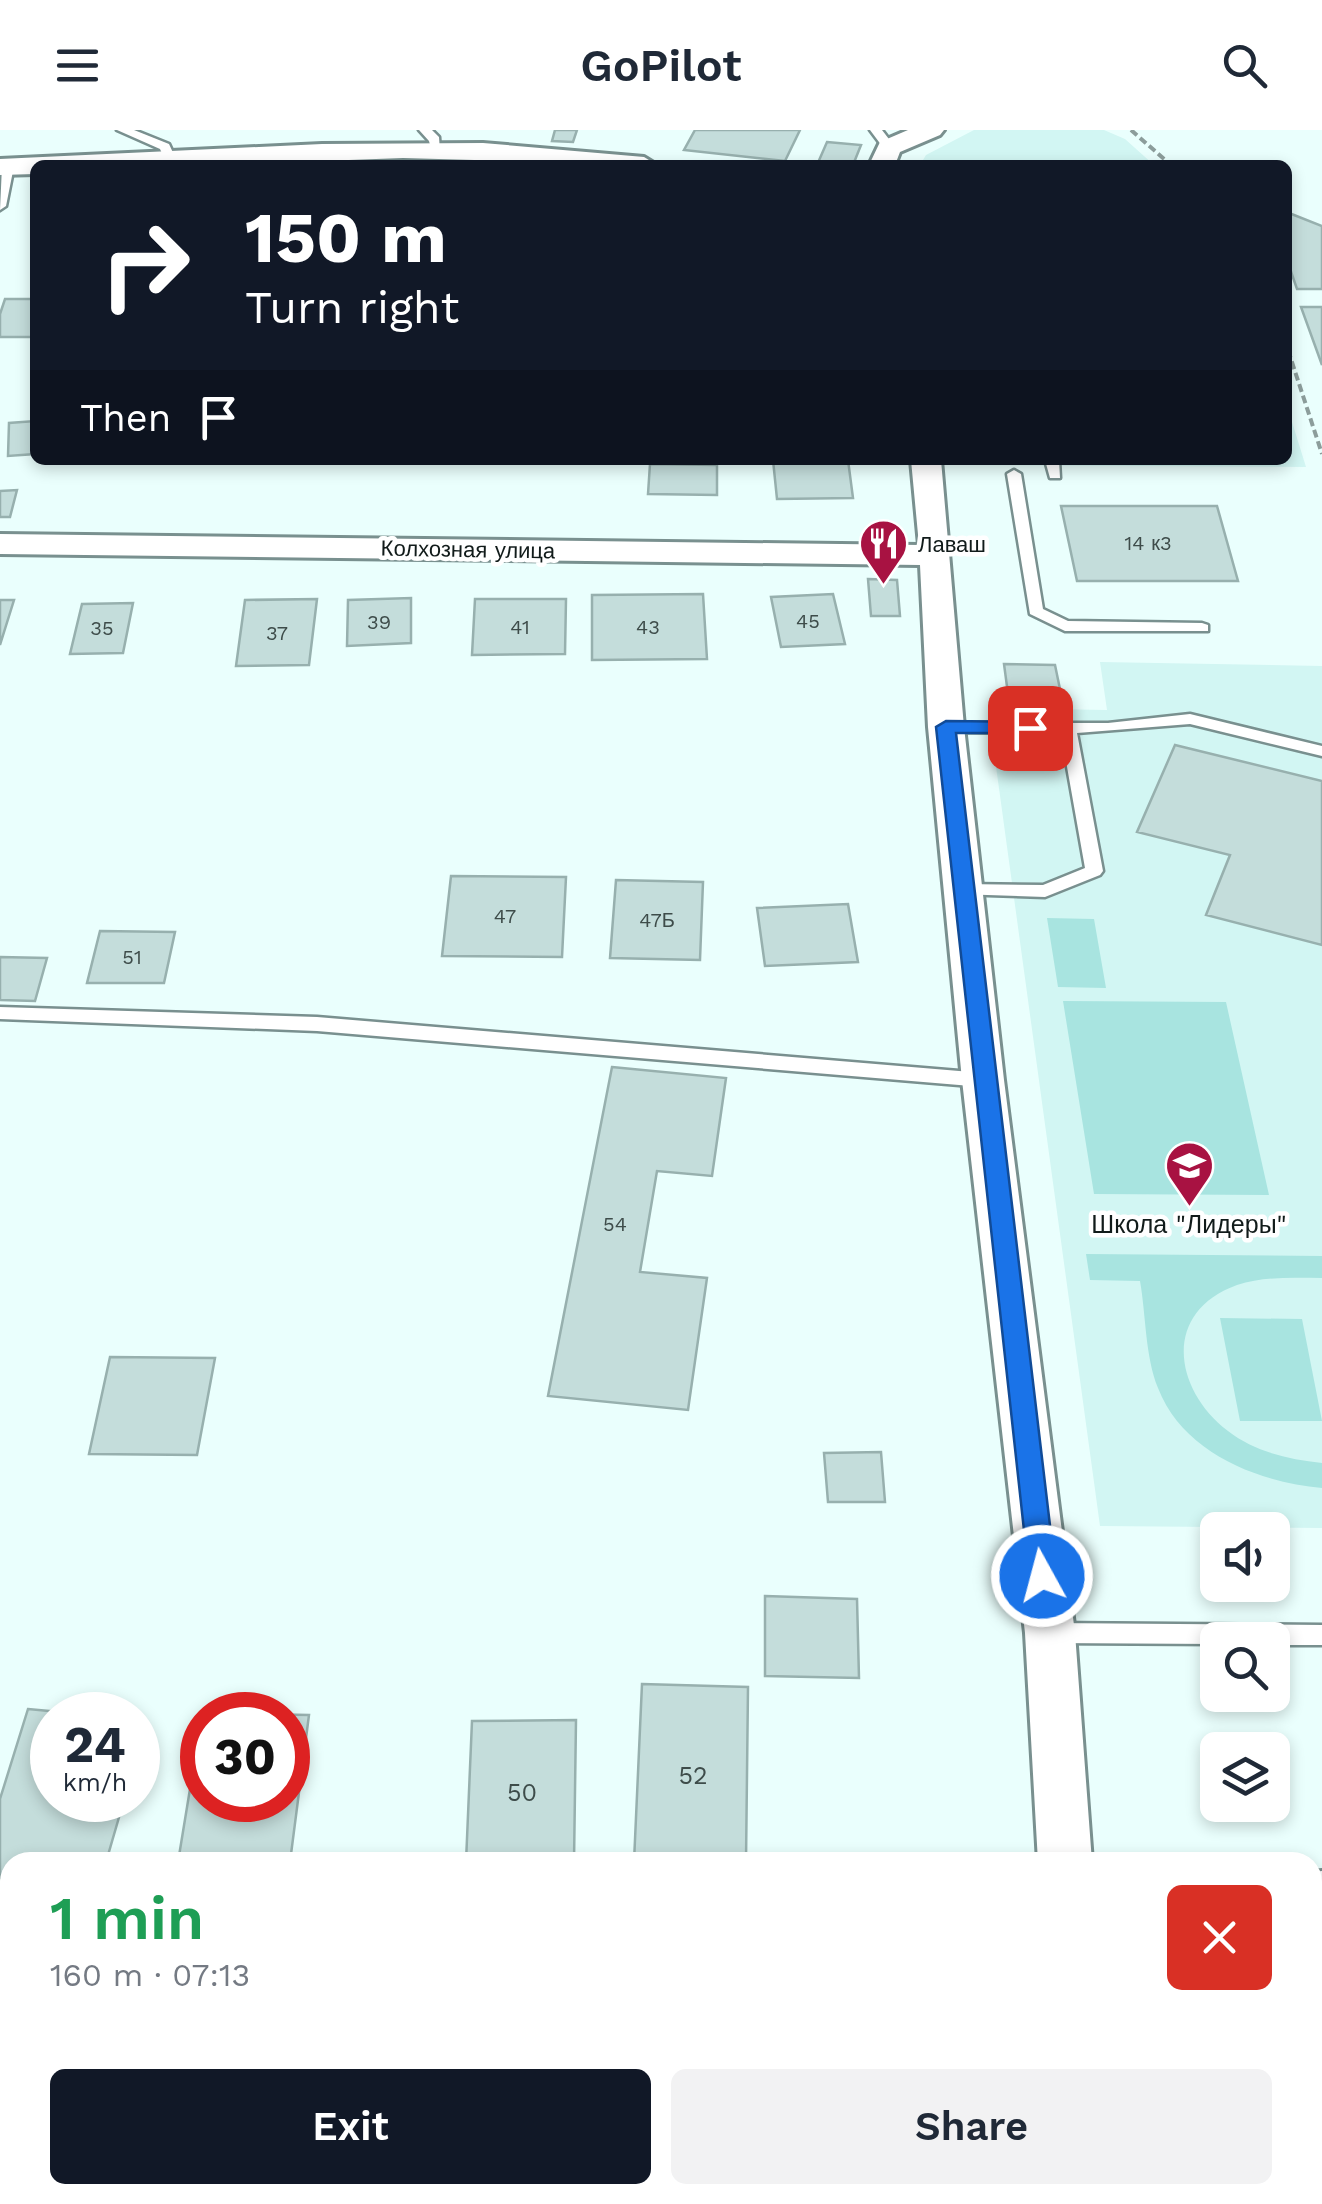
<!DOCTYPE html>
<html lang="en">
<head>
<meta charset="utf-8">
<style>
	:root { --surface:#fff; --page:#f2f2f3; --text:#1f2937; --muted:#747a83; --accent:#111827 }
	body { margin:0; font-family:"Work Sans",sans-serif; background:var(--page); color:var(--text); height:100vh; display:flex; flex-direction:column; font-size:38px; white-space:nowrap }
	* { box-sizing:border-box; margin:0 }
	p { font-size:32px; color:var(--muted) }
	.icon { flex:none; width:55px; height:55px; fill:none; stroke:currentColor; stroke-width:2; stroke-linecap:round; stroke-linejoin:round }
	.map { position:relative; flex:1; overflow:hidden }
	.details { position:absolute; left:0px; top:1722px; width:1322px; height:352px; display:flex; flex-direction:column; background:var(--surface); border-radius:30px 30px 0 0; box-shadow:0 5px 15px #0003 }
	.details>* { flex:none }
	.top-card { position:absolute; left:30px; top:30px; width:1262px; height:305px; border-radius:15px; box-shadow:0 5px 15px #0003; background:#111827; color:#fff; overflow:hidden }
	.tools { position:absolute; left:1200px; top:1382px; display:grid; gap:20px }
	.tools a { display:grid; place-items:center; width:90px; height:90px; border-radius:15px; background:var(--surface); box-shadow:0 5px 15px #0003; font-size:50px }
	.speed { position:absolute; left:30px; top:1562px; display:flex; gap:20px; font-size:50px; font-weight:700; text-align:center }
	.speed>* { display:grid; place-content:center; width:130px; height:130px; border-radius:50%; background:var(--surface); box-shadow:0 5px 15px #0003; line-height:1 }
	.speed small { font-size:25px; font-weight:400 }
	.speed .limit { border:15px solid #d22; background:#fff; color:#111 }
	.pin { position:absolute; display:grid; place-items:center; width:85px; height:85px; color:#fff; margin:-42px; border-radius:20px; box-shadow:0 5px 15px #0006 }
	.me { position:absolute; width:110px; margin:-55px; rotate:353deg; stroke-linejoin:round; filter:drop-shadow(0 0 8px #0008) }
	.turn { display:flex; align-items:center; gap:35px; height:210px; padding:0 50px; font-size:45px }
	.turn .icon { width:130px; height:130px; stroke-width:2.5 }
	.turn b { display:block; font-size:70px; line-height:85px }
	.then { display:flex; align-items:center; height:95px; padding:0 50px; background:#0003; gap:20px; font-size:38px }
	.round { display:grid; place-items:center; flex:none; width:105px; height:105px; border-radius:15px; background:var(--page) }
	.headline { display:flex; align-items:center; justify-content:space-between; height:170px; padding:0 50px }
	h1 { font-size:60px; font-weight:600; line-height:75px; color:#1e9e55 }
	.cta { display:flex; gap:20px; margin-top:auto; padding:20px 50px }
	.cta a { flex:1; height:115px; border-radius:15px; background:var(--accent); color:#fff; font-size:40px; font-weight:600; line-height:115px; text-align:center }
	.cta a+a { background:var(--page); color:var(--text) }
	header { display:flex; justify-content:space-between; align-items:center; height:130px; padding:0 50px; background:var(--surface); font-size:45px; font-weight:600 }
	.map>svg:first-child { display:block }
</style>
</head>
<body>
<header><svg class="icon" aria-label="menu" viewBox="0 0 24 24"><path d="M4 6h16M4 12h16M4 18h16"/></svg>GoPilot<svg class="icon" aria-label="search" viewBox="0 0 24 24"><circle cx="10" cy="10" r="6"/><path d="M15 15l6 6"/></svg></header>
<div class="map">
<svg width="1322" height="2074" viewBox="0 0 1322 2074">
	<rect width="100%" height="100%" fill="#eafffd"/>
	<path fill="#d2f6f3" d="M974,0h130l21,9 29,26h-234l6,-10z
		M1288,279l18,58 -350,-2 -1,-5h333z
		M1100,532l222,4v862l-222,-2 -112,-818 119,2z"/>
	<path fill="#a8e4e0" d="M1047,788l47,1 12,69 -48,-1z
		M1063,871l163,1 43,193 -175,-1z
		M1086,1124l236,2v22c-28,0 -58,-2 -85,7 -75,27 -64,104 -9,146 27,21 60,28 94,32v25c-64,-6 -139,-35 -164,-100 -13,-32 -12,-73 -18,-107l-50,-1z
		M1220,1188l82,1 20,102h-82z"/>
	<path fill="#c4dddb" stroke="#97b0ae" stroke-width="2.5" d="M555,0h22l-4,12 -21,-1z
		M695,0h105l-15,31 -101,-11z
		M827,12l34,3 -8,20h-36z
		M1289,83l33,13v63h-25l-9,-26z
		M5,169h30v38h-35v-23z
		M1301,177h21v58z
		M35,291v33l-27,2 1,-33z
		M773,330h75l5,38 -76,1z
		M650,334l67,1v30l-69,-1z
		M17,360l-7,27h-10v-26z
		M1061,376h156l21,75h-161z
		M868,449l29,1 3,36h-29z
		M703,464l4,65 -115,1v-65z
		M833,464l12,50 -64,3 -10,-50z
		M411,468v45l-64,3 1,-46z
		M317,469l-8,66 -73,1 9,-66z
		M475,469h91l-1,55 -93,1z
		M0,470h14l-14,45z
		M133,473l-10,50 -53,1 12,-50z
		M1004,534l51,1 6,29h-53z
		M1175,615l147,36v164l-116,-30 24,-60 -93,-23z
		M451,746l115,1 -4,80 -120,-1z
		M616,750l87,2 -3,78 -90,-2z
		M848,774l10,58 -93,4 -8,-58z
		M100,801l75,1 -11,51h-77z
		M0,827l47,1 -12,43 -35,-1z
		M612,937l114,11 -14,98 -55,-5 -17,101 67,6 -19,132 -140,-14z
		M110,1227l105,1 -18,97 -108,-1z
		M881,1322l4,50h-57l-4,-49z
		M765,1466l92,3 2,79 -94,-2z
		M642,1554l106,3 -2,175h-112z
		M28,1579l64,6h-40v85h72l-18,62h-96v17l-10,-1v-79z
		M203,1583l106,2 -19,147h-112l24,-146v84h86v-85z
		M576,1590l-2,142h-108l6,-141z
		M171,2065h206v9h-208z
		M1193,2065h64l2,9h-64z"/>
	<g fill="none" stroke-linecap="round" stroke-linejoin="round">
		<defs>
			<path id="service" d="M117,0h17l35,14 6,13 -10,3 -5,-11z
				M419,0h13l7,7 1,15h-8l-3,-11z
				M870,0h12l13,17 -2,3h-8z
				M8,32l6,4 -8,40 -6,4 2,-44z
				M1045,330h14l1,18h-10z
				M1014,340l7,4 22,135 25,12 134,2 6,2v6h-143l-35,-17 -23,-140z
				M1190,584l132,32v10l-132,-32 -113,9 26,138 -3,4 -55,22 -88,-3 -3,-4 3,-4 6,-2 80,1 42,-17 -24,-135 -115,-1 -6,-1v-8h168z
				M0,877l317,10 666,56 10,7 -10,7 -666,-56 -317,-12z
				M1050,1493l272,2v20h-50v-5h-54v4l-168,-1 -8,-3 -4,-7 4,-7z"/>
			<path id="minor" d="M908,0h36l-4,5 -40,17 -5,13h-26l11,-23z
				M483,13l161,14 13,8 -254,-7 -192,7h-176v9l-35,1v-16l322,-15z
				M911,330h30l23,267 40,353 71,553 17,229h-54l-13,-229 -63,-553 -34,-353 -8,-162 -920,-11v-20l919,11z
				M1073,2065h60l1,9h-60z"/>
			<path id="tertiary" d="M1322,1741v64l-10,1v-64z
				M0,1912h10v70h-10z"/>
		</defs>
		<use href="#service" stroke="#79908f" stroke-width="5"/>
		<use href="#minor" stroke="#79908f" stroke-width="6"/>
		<use href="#tertiary" stroke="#79908f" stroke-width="6"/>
		<path stroke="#8c9d9b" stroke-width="4" stroke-dasharray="8 4" stroke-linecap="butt" d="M1131,0l40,35
			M1288,220l34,104"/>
		<use href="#service" fill="#fff" fill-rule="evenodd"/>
		<use href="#minor" fill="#fff" fill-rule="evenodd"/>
		<use href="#tertiary" fill="#fff" fill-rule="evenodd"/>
	</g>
	<path fill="#1a73e8" stroke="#114b97" stroke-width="2.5" d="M946,591l84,1 9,6 -9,5h-74l100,843 -4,7 -10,4 -9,-4 -4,-7 -93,-849z"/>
	<defs>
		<symbol id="restaurant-pin" viewBox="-11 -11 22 30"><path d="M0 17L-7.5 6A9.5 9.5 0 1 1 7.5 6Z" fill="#a81242" stroke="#fff"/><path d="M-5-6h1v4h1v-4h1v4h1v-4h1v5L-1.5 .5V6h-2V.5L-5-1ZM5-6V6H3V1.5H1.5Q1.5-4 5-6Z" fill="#fff"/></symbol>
		<symbol id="school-pin" viewBox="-11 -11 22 30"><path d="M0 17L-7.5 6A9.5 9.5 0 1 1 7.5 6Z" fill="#a81242" stroke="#fff"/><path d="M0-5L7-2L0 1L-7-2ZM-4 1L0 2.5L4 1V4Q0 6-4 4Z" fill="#fff"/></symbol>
	</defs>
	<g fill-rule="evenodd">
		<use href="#restaurant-pin" x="856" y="386" width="55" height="75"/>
		<use href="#school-pin" x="1162" y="1008" width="55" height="75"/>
	</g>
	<g text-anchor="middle" stroke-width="9" stroke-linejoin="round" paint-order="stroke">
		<g font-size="20" fill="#3e4c4a">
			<text x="1148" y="420">14 к3</text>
			<text x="808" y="498">45</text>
			<text x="379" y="499">39</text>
			<text x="520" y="504">41</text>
			<text x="648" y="504">43</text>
			<text x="102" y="505">35</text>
			<text x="277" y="510">37</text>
			<text x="505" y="793">47</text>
			<text x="657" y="797">47Б</text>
			<text x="132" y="834">51</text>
			<text x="615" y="1101">54</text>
		</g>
		<g font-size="22" fill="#111b1a" stroke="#fff" text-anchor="start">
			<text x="918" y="422">Лаваш</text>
		</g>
		<g font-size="22" fill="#111b1a" stroke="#fff">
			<text transform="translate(468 419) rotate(1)" y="8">Колхозная улица</text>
		</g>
		<g font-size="25" fill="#111b1a" stroke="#fff">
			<text x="1189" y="1103">Школа "Лидеры"</text>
		</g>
		<g font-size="25" fill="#3e4c4a">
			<text x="693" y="1654">52</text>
			<text x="522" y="1671">50</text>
		</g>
	</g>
</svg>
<div class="tools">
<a><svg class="icon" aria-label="sound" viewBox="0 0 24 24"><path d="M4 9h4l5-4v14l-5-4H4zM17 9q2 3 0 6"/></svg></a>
<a><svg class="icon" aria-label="search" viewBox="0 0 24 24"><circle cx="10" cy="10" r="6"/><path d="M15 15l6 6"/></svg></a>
<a><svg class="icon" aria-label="layers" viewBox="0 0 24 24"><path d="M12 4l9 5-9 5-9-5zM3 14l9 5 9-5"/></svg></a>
</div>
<div class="speed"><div>24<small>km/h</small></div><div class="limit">30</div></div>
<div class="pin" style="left:1030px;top:598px;background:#d93025"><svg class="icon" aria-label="arrive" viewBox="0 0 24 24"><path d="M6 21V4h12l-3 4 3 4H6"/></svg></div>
<svg class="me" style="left:1042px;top:1446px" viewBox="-20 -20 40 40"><circle r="17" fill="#1a73e8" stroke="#fff" stroke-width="3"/><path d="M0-11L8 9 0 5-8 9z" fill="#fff"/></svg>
<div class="top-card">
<div class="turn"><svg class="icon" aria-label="right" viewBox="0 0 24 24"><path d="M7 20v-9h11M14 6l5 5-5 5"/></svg><div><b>150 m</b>Turn right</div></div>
<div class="then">Then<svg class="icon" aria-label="arrive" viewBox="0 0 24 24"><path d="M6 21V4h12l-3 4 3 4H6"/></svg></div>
</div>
<section class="details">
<div class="headline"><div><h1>1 min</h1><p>160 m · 07:13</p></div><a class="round" style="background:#d93025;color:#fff"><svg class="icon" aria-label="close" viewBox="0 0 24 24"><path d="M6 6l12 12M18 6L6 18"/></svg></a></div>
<div class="cta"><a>Exit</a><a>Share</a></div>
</section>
</div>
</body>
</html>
